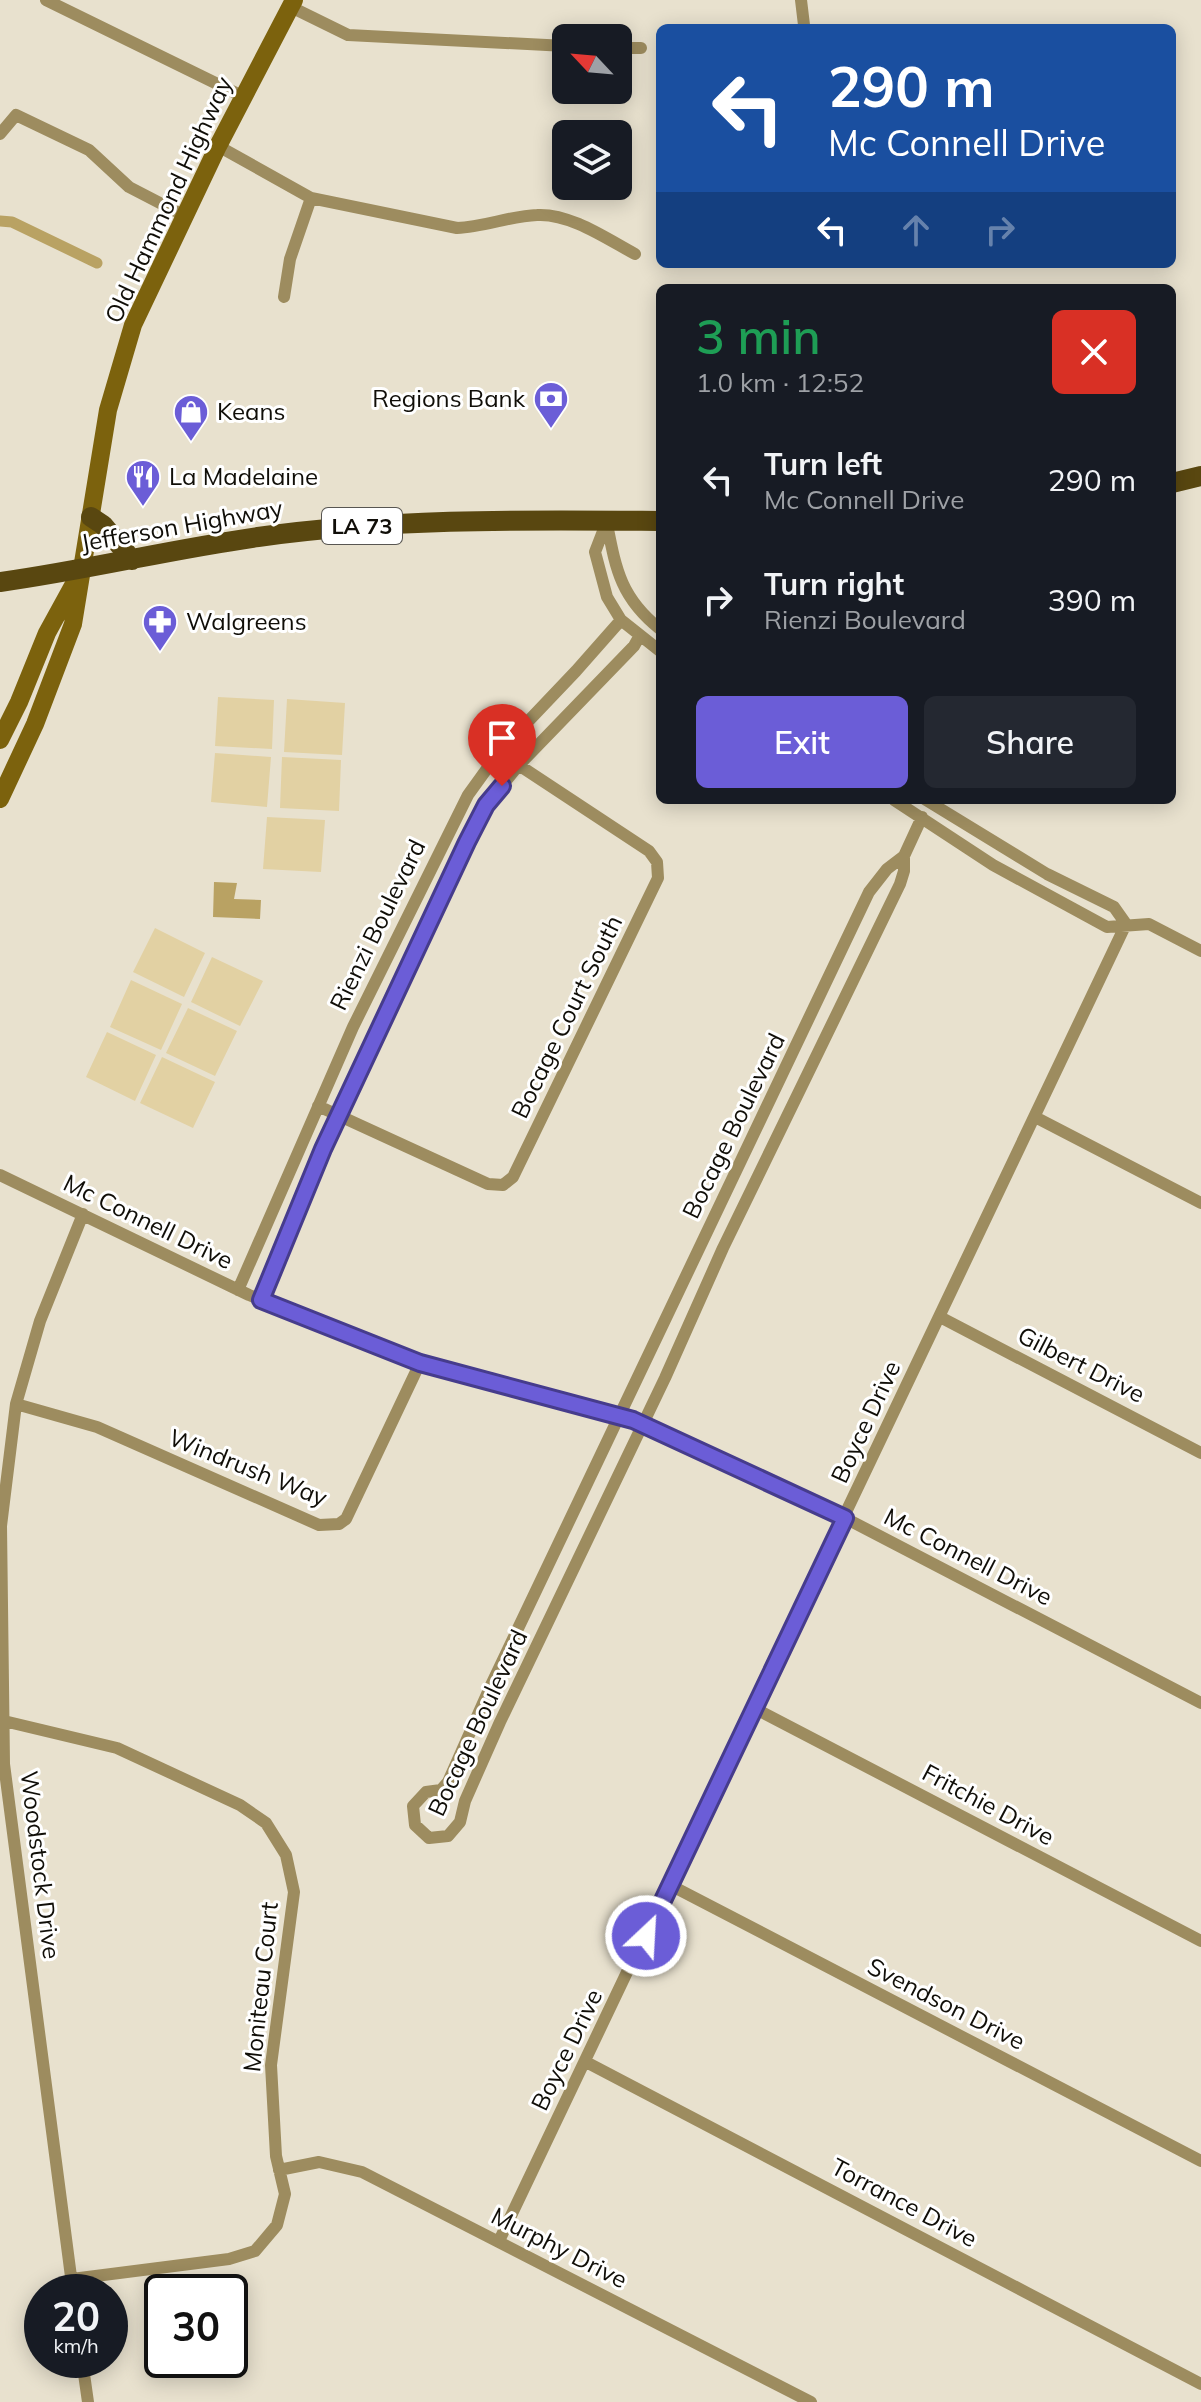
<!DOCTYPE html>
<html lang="en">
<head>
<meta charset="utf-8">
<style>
	:root { --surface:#171b24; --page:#242831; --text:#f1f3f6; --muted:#9ea1a6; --accent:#6b5dd7 }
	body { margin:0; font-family:Mulish,sans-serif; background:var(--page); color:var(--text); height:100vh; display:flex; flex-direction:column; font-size:30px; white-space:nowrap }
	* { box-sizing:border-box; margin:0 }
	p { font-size:26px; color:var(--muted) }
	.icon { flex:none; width:44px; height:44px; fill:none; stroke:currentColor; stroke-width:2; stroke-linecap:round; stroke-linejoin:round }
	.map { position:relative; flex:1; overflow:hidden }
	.panel { position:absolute; left:656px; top:284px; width:520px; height:520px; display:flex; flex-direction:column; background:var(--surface); border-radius:12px; box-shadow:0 4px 20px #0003 }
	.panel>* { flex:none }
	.top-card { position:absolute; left:656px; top:24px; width:520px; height:244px; border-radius:12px; box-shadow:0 4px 20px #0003; background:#1a4fa0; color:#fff; overflow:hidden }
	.needle { width:52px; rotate:296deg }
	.fabs { position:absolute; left:552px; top:24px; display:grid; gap:16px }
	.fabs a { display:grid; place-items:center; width:80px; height:80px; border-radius:12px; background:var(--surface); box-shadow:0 4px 20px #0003; font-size:40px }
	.speed { position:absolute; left:24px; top:2274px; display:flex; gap:16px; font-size:40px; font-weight:700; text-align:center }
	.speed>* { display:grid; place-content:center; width:104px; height:104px; border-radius:50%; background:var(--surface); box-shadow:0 4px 20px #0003; line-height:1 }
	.speed small { font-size:20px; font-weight:400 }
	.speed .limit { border:4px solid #111; border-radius:12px; background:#fff; color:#111 }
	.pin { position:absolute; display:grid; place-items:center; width:68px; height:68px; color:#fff; margin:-82px -34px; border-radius:50% 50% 50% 0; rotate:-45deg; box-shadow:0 0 8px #0007 }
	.pin .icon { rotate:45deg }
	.me { position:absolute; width:88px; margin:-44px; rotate:25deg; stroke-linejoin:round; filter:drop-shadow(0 0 6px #0008) }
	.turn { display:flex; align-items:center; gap:28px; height:168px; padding:0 40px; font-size:36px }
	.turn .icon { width:104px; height:104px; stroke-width:2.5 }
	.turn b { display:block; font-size:56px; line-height:68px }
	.lanes { display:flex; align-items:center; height:76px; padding:0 40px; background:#0003; justify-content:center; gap:40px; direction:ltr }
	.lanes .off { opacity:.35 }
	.round { display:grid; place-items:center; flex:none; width:84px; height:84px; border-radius:12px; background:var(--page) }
	.headline { display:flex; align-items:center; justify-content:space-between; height:136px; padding:0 40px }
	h1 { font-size:48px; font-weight:600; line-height:60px; color:#1e9e55 }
	.action { display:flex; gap:16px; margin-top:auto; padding:16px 40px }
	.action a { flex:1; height:92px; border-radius:12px; background:var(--accent); color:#fff; font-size:32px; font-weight:600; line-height:92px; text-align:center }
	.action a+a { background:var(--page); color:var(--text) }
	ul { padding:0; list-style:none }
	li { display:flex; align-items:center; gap:24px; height:120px; padding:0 40px }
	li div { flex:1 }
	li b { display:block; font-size:30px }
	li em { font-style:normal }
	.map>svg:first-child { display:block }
</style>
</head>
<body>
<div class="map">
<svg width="1201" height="2402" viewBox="0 0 1201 2402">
	<rect width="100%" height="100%" fill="#e8e1ce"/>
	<path fill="#e2d1a3" d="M218,697l56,3 -2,49 -57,-3z
		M287,699l58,4 -3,52 -58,-3z
		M215,753l56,4 -4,50 -56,-5z
		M282,757l59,3 -2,51 -59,-3z
		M267,817l58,3 -4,52 -58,-3z
		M155,928l50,25 -21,44 -51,-25z
		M212,957l51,24 -23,45 -49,-24z
		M131,980l51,24 -21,46 -51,-23z
		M188,1008l49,23 -22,45 -49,-23z
		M107,1032l49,23 -21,46 -49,-24z
		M162,1057l53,25 -22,46 -53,-25z"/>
	<path fill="#b9a263" d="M214,882l23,1 -3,16 27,1 -1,19 -47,-2z"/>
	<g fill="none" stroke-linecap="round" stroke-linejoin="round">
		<path stroke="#b9a263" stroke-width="11" d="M0,221l12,1 85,41"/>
		<path stroke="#9d8c5f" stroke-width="12" d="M46,0l198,97
			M801,0l3,25
			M291,7l57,28 218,11
			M618,48h23
			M0,134l16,-19 73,35 40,37 56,29
			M218,146l93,52 146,30c27,-1 53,-12 80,-13 33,-2 70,24 98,39
			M284,297l6,-38 21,-61
			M607,521l-12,31 12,45 14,23 39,31
			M607,524c9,46 14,74 53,105
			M894,800l99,65 114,62 42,-3 52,27
			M926,800l121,74 67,33 12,17
			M904,856l-17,13 -18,23 -377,791 -44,99 -7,8 -15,2 -13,14 2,19 14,13 19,-2 12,-14 5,-21 35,-79 165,-344 58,-130 177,-364 4,-13v-15l18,-39
			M318,1106l170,78 15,1 10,-8 145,-299 -1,-16 -8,-11 -150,-99
			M1035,1117l166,86
			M0,1175l249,120 171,68 213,57 212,98 356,185
			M238,1290l115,-263 115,-232 31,-43 77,-81 45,-51
			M261,1300l62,-151 163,-344 32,-39 116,-120 5,-9
			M940,1317l261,136
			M16,1404l81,23 222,98 20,-1 7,-5 74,-156
			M754,1708l447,233
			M4,1721l113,27 123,57 26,18 20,32 8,37 -23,173 5,91 9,38 -8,31 -22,26 -26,8 -157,20
			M670,1885l531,276
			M586,2062l615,322
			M279,2170l40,-8 43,10 449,230
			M499,2241l627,-1317
			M73,2292l-69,-528 -3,-238 15,-122 24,-83 43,-107
			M82,2360l6,42"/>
		<path stroke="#7c620d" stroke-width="18" d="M0,740l19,-38 28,-69 28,-51
			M0,799l35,-75 38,-100 35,-214 25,-85 85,-179 76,-146"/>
		<path stroke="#594710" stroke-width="20" d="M1172,483l29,-7
			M91,517l12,8 29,35
			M0,582c87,-12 172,-33 258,-45 134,-19 268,-17 402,-16"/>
	</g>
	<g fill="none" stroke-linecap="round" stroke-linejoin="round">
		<defs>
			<path id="route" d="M502,786l-16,19 -19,37 -144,307 -62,151 159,63 213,57 212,98 -199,418"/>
		</defs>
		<use href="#route" stroke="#463c8c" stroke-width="20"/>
		<use href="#route" stroke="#6b5dd7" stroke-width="14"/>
	</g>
	<defs>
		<symbol id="bank-pin" viewBox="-11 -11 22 30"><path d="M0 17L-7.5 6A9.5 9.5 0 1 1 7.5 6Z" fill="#6b5dd7" stroke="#fff"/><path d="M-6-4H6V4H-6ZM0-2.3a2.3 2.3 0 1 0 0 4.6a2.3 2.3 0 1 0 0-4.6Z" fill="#fff"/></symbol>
		<symbol id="shop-pin" viewBox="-11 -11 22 30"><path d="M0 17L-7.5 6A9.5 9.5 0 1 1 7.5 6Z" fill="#6b5dd7" stroke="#fff"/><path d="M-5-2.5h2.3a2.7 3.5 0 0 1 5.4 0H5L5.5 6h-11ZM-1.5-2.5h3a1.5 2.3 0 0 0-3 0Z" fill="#fff"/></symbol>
		<symbol id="restaurant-pin" viewBox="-11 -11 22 30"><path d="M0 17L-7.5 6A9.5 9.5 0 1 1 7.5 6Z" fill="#6b5dd7" stroke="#fff"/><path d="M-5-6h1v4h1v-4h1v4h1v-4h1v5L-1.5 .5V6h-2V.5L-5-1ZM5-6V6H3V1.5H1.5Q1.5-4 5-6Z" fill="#fff"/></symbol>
		<symbol id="pharmacy-pin" viewBox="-11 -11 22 30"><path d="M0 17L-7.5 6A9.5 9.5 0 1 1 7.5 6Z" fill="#6b5dd7" stroke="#fff"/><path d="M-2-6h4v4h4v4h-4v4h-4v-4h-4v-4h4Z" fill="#fff"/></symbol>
	</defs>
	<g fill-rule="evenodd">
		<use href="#bank-pin" x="531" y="379" width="40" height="54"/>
		<use href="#shop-pin" x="171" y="392" width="40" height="54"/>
		<use href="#restaurant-pin" x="123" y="457" width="40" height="54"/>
		<use href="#pharmacy-pin" x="140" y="602" width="40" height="54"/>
	</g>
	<g text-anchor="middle" stroke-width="6" stroke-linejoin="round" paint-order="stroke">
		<rect fill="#fff" stroke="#585652" stroke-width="2" x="322" y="508" width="80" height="36" rx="6"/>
		<g font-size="22" font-weight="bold" fill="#100e08">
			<text x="362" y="534">LA 73</text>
		</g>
		<g font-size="24" fill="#100e08" stroke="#fff">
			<text transform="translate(169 200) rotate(-65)" y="8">Old Hammond Highway</text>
			<text transform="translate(182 526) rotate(-10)" y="8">Jefferson Highway</text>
			<text transform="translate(378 925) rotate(-64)" y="8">Rienzi Boulevard</text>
			<text transform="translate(567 1017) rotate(-64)" y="8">Bocage Court South</text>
			<text transform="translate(734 1126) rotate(-64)" y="8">Bocage Boulevard</text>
			<text transform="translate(148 1222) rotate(26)" y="8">Mc Connell Drive</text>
			<text transform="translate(1081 1365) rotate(27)" y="8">Gilbert Drive</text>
			<text transform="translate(866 1422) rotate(-65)" y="8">Boyce Drive</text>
			<text transform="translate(248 1468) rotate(22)" y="8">Windrush Way</text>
			<text transform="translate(968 1557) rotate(27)" y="8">Mc Connell Drive</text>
			<text transform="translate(478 1723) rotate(-65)" y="8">Bocage Boulevard</text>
			<text transform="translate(988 1805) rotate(28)" y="8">Fritchie Drive</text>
			<text transform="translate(40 1865) rotate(83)" y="8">Woodstock Drive</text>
			<text transform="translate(261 1987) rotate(-84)" y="8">Moniteau Court</text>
			<text transform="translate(946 2004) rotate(27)" y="8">Svendson Drive</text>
			<text transform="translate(567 2050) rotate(-64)" y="8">Boyce Drive</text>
			<text transform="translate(904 2203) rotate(28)" y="8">Torrance Drive</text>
			<text transform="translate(559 2248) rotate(27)" y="8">Murphy Drive</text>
		</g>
		<g font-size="24" fill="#100e08" stroke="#fff" text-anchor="start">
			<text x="525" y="407" text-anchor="end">Regions Bank</text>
			<text x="217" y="420">Keans</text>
			<text x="169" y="485">La Madelaine</text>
			<text x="186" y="630">Walgreens</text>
		</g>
	</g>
</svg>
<div class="fabs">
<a><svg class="needle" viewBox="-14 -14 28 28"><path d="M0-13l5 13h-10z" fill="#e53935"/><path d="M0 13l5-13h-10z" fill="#9ea1a6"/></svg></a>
<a><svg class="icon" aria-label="layers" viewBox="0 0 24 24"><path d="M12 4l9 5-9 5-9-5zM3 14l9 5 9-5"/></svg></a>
</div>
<div class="speed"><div>20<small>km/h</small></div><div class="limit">30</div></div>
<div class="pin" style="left:502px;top:786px;background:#d93025"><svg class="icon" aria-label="arrive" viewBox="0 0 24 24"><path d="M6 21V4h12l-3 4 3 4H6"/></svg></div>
<svg class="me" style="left:646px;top:1936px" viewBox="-20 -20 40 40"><circle r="17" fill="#6b5dd7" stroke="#fff" stroke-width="3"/><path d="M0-11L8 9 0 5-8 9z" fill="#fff"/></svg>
<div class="top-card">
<div class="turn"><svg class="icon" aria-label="left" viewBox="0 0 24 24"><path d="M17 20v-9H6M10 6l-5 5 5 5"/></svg><div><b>290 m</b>Mc Connell Drive</div></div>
<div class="lanes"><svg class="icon" aria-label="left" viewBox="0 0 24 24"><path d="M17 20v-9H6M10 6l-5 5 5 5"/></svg><svg class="icon off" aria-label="ahead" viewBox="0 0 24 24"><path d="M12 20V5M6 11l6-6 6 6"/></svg><svg class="icon off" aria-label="right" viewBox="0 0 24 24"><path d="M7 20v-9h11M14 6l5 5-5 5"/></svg></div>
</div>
<section class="panel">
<div class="headline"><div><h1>3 min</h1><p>1.0 km · 12:52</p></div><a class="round" style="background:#d93025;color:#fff"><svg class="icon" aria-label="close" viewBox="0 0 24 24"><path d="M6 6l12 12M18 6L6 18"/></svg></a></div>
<ul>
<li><svg class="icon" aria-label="left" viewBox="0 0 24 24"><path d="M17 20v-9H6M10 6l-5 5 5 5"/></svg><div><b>Turn left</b><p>Mc Connell Drive</p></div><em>290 m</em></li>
<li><svg class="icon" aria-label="right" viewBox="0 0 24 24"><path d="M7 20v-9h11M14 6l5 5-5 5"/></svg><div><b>Turn right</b><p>Rienzi Boulevard</p></div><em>390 m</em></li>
</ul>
<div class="action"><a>Exit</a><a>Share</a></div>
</section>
</div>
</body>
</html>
